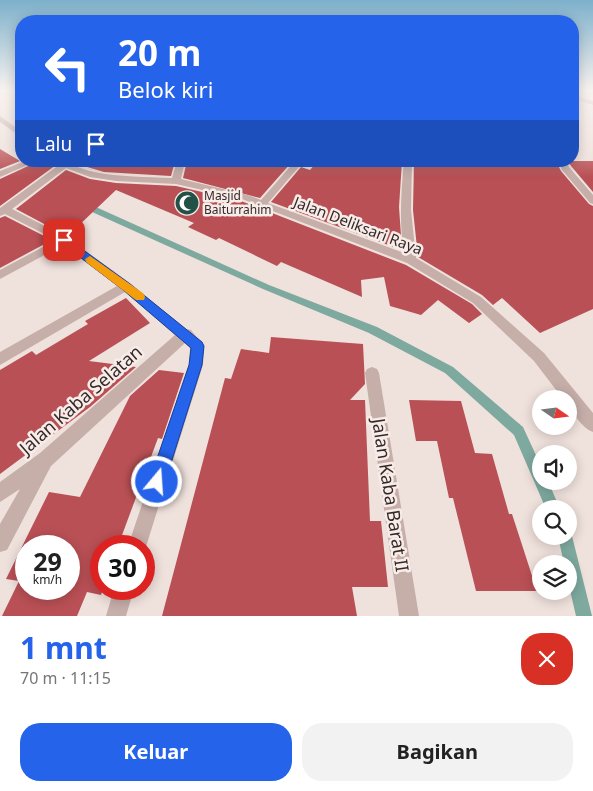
<!DOCTYPE html>
<html lang="id">
<head>
<meta charset="utf-8">
<style>
	:root { --surface:#fff; --page:#f2f2f2; --text:#222; --muted:#767676; --accent:#2563eb }
	body { margin:0; font-family:"Noto Sans",sans-serif; background:var(--page); color:var(--text); height:100vh; display:flex; flex-direction:column; font-size:19px; white-space:nowrap }
	* { box-sizing:border-box; margin:0 }
	p { font-size:16px; color:var(--muted) }
	.icon { flex:none; width:28px; height:28px; fill:none; stroke:currentColor; stroke-width:2; stroke-linecap:round; stroke-linejoin:round }
	.map { position:relative; height:616px; overflow:hidden }
	.details { display:flex; flex-direction:column; background:var(--surface); flex:1 }
	.details>* { flex:none }
	.top-card { position:absolute; left:15px; top:15px; width:564px; height:152px; border-radius:20px; box-shadow:0 2px 12px #0003; background:#2563eb; color:#fff; overflow:hidden }
	.needle { width:32px; rotate:104deg }
	.buttons { position:absolute; left:532px; top:390px; display:grid; gap:10px }
	.buttons a { display:grid; place-items:center; width:45px; height:45px; border-radius:50%; background:var(--surface); box-shadow:0 2px 12px #0003; font-size:25px }
	.speed { position:absolute; left:15px; top:535px; display:flex; gap:10px; font-size:25px; font-weight:700; text-align:center }
	.speed>* { display:grid; place-content:center; width:65px; height:65px; border-radius:50%; background:var(--surface); box-shadow:0 2px 12px #0003; line-height:1 }
	.speed small { font-size:12px; font-weight:400 }
	.speed .limit { border:8px solid #d22; background:#fff; color:#111 }
	.pin { position:absolute; display:grid; place-items:center; width:42px; height:42px; color:#fff; margin:-21px; border-radius:10px; box-shadow:0 2px 8px #0006 }
	.me { position:absolute; width:55px; margin:-28px; rotate:18deg; stroke-linejoin:round; filter:drop-shadow(0 0 4px #0008) }
	.turn { display:flex; align-items:center; gap:18px; height:105px; padding:0 20px; font-size:22px }
	.turn .icon { width:65px; height:65px; stroke-width:2.5 }
	.turn b { display:block; font-size:35px; line-height:42px }
	.then { display:flex; align-items:center; height:48px; padding:0 20px; background:#0003; gap:10px; font-size:19px }
	.round { display:grid; place-items:center; flex:none; width:52px; height:52px; border-radius:20px; background:var(--page) }
	.summary { display:flex; align-items:center; justify-content:space-between; height:85px; padding:0 20px }
	h1 { font-size:30px; font-weight:700; line-height:38px; color:var(--accent) }
	.primary-button { display:flex; gap:10px; margin-top:auto; padding:10px 20px }
	.primary-button a { flex:1; height:58px; border-radius:20px; background:var(--accent); color:#fff; font-size:20px; font-weight:700; line-height:58px; text-align:center }
	.primary-button a+a { background:var(--page); color:var(--text) }
	.map>svg:first-child { display:block }
</style>
</head>
<body>
<div class="map">
<svg width="593" height="616" viewBox="0 0 593 616">
	<rect width="100%" height="100%" fill="#efe1dc"/>
	<g fill="none" stroke-linecap="round" stroke-linejoin="round">
		<path fill="#7ea99f" fill-rule="evenodd" d="M81,203h6l182,82 108,42 76,40 70,60 18,39v15h7l12,28h-14l-32,-74 -69,-62 -76,-40 -106,-44 -182,-82z
			M569,530l3,6 20,80h-16l-7,-30v-22h-5l-6,-28h11z"/>
	</g>
	<path fill="#b95055" fill-rule="evenodd" d="M0,149l20,12 -20,8z
		M39,161h12l5,4 -56,41v-27z
		M67,161h108l-4,15 -67,-4z
		M187,161h91l12,3 -30,34 -77,-20z
		M329,161h73l-3,46 3,43 -131,-48 30,-35 9,3 6,-7 12,2z
		M414,161h142l5,10 28,33 4,2v103l-53,24 -38,-35 -9,7 -11,-10 -64,-38 -5,-47z
		M568,161h25v31l-22,-26z
		M66,170l24,9 26,4 60,3 65,15 165,64 66,39 10,10 -13,9 -31,-23 -17,15 -31,-9 -6,-29 -23,3 1,17 -81,-35 -4,4 -58,-28 -3,2 -28,-13 6,-4 -78,-33 -41,39h-3l-9,5 -47,-25z
		M5,216l47,24 -52,28v-50z
		M126,298l24,25 -61,38 47,6 -46,40 -90,67v-104l32,-19 4,4 52,-31 -3,-3z
		M271,337l92,7 2,40 -15,16h15l5,121h11l7,66h-36l5,29h-195l63,-238 6,1 10,-30 28,4z
		M159,370l25,3 -22,66 -4,-1 -40,108h-17v43h2l-2,6 -14,-3 -10,24h-75l17,-35 -13,-2 43,-87 31,5 50,-101zM26,546h43v43h-43z
		M409,400l52,1 14,52 17,1 17,60h3l25,77h-61l-23,-93h-4l-12,-57h-21z"/>
	<g fill="none" stroke-linecap="round" stroke-linejoin="round">
		<path fill="#c6aea9" fill-rule="evenodd" d="M572,95l21,6v4l-21,-6z
			M0,116l21,15v6l-21,-15z
			M25,161h12l-37,16v-6z
			M53,161c15,0 26,8 41,11 26,5 52,5 78,6l5,-17h8l-4,18 67,16 13,5 34,-39h9l-36,42 136,50c-5,-30 -3,-61 0,-92h8l-1,49 5,48 65,39 63,56 49,60v19c-11,-4 -24,-22 -24,-33h-6l-29,-38 -61,-58 -66,-40 -165,-64 -66,-15 -60,-3 -26,-4 -24,-9 -54,41 56,29 62,45 56,46 5,1 13,16 -1,19 -59,188v-7h-16l61,-181 1,-17 -5,-5 -134,123 -44,84 -7,2v-28l20,-35 -20,13v-20l40,-29 135,-118 -50,-43 -125,73v-13l117,-66 -54,-41 -63,34v-9l56,-30 -51,-26 -5,2v-8l59,-43z
			M558,161h8l3,6 24,28v9l-3,-1 -28,-33z
			M372,367l5,2 2,4 40,243h-20l-34,-243 2,-4z
			M114,589h20l-8,27h-20z"/>
	</g>
	<linearGradient id="sky" x2="0" y2="1"><stop stop-color="#7db0cb"/><stop offset="0.51" stop-color="#f8f2ef"/><stop offset="1" stop-color="#f8f2ef" stop-opacity="0"/></linearGradient>
	<rect width="593" height="177" fill="url(#sky)"/>
	<path fill="#2563eb" stroke="#184099" d="M64,236l66,48 72,58 2,4 -2,19 -37,117 -2,5 -6,3 -6,-3 -2,-5 40,-117 2,-17 -69,-59 -62,-47 -1,-2z"/>
	<path fill="#f59e0b" d="M90,256l54,38 1,3 -1,3h-8l-50,-38 -1,-3z"/>
	<defs>
		<symbol id="mosque-disc" viewBox="-11 -11 22 22"><circle r="9.5" fill="#225147" stroke="#f7ece8"/><path d="M3.5-4.9A6 6 0 1 0 3.5 4.9A5 5 0 1 1 3.5-4.9Z" fill="#fff"/></symbol>
	</defs>
	<g fill-rule="evenodd">
		<use href="#mosque-disc" x="173" y="189" width="28" height="28"/>
	</g>
	<g text-anchor="middle" stroke-width="5" stroke-linejoin="round" paint-order="stroke">
		<g font-size="12" fill="#342928" stroke="#f7ece8" text-anchor="start">
			<text x="204" y="200">Masjid<tspan x="204" dy="14">Baiturrahim</tspan></text>
		</g>
		<g font-size="15" fill="#342928" stroke="#f7ece8">
			<text transform="translate(358 226) rotate(21)" y="5">Jalan Deliksari Raya</text>
		</g>
		<g font-size="18" fill="#342928" stroke="#f7ece8">
			<text transform="translate(81 400) rotate(-41)" y="6">Jalan Kaba Selatan</text>
			<text transform="translate(390 495) rotate(81)" y="6">Jalan Kaba Barat II</text>
		</g>
	</g>
</svg>
<div class="buttons">
<a><svg class="needle" viewBox="-14 -14 28 28"><path d="M0-13l5 13h-10z" fill="#e53935"/><path d="M0 13l5-13h-10z" fill="#767676"/></svg></a>
<a><svg class="icon" aria-label="sound" viewBox="0 0 24 24"><path d="M4 9h4l5-4v14l-5-4H4zM17 9q2 3 0 6"/></svg></a>
<a><svg class="icon" aria-label="search" viewBox="0 0 24 24"><circle cx="10" cy="10" r="6"/><path d="M15 15l6 6"/></svg></a>
<a><svg class="icon" aria-label="layers" viewBox="0 0 24 24"><path d="M12 4l9 5-9 5-9-5zM3 14l9 5 9-5"/></svg></a>
</div>
<div class="speed"><div>29<small>km/h</small></div><div class="limit">30</div></div>
<div class="pin" style="left:64px;top:240px;background:#d93025"><svg class="icon" aria-label="arrive" viewBox="0 0 24 24"><path d="M6 21V4h12l-3 4 3 4H6"/></svg></div>
<svg class="me" style="left:157px;top:482px" viewBox="-20 -20 40 40"><circle r="17" fill="#2563eb" stroke="#fff" stroke-width="3"/><path d="M0-11L8 9 0 5-8 9z" fill="#fff"/></svg>
<div class="top-card">
<div class="turn"><svg class="icon" aria-label="left" viewBox="0 0 24 24"><path d="M17 20v-9H6M10 6l-5 5 5 5"/></svg><div><b>20 m</b>Belok kiri</div></div>
<div class="then">Lalu<svg class="icon" aria-label="arrive" viewBox="0 0 24 24"><path d="M6 21V4h12l-3 4 3 4H6"/></svg></div>
</div>
</div>
<section class="details">
<div class="summary"><div><h1>1 mnt</h1><p>70 m · 11:15</p></div><a class="round" style="background:#d93025;color:#fff"><svg class="icon" aria-label="close" viewBox="0 0 24 24"><path d="M6 6l12 12M18 6L6 18"/></svg></a></div>
<div class="primary-button"><a>Keluar</a><a>Bagikan</a></div>
</section>
</body>
</html>
